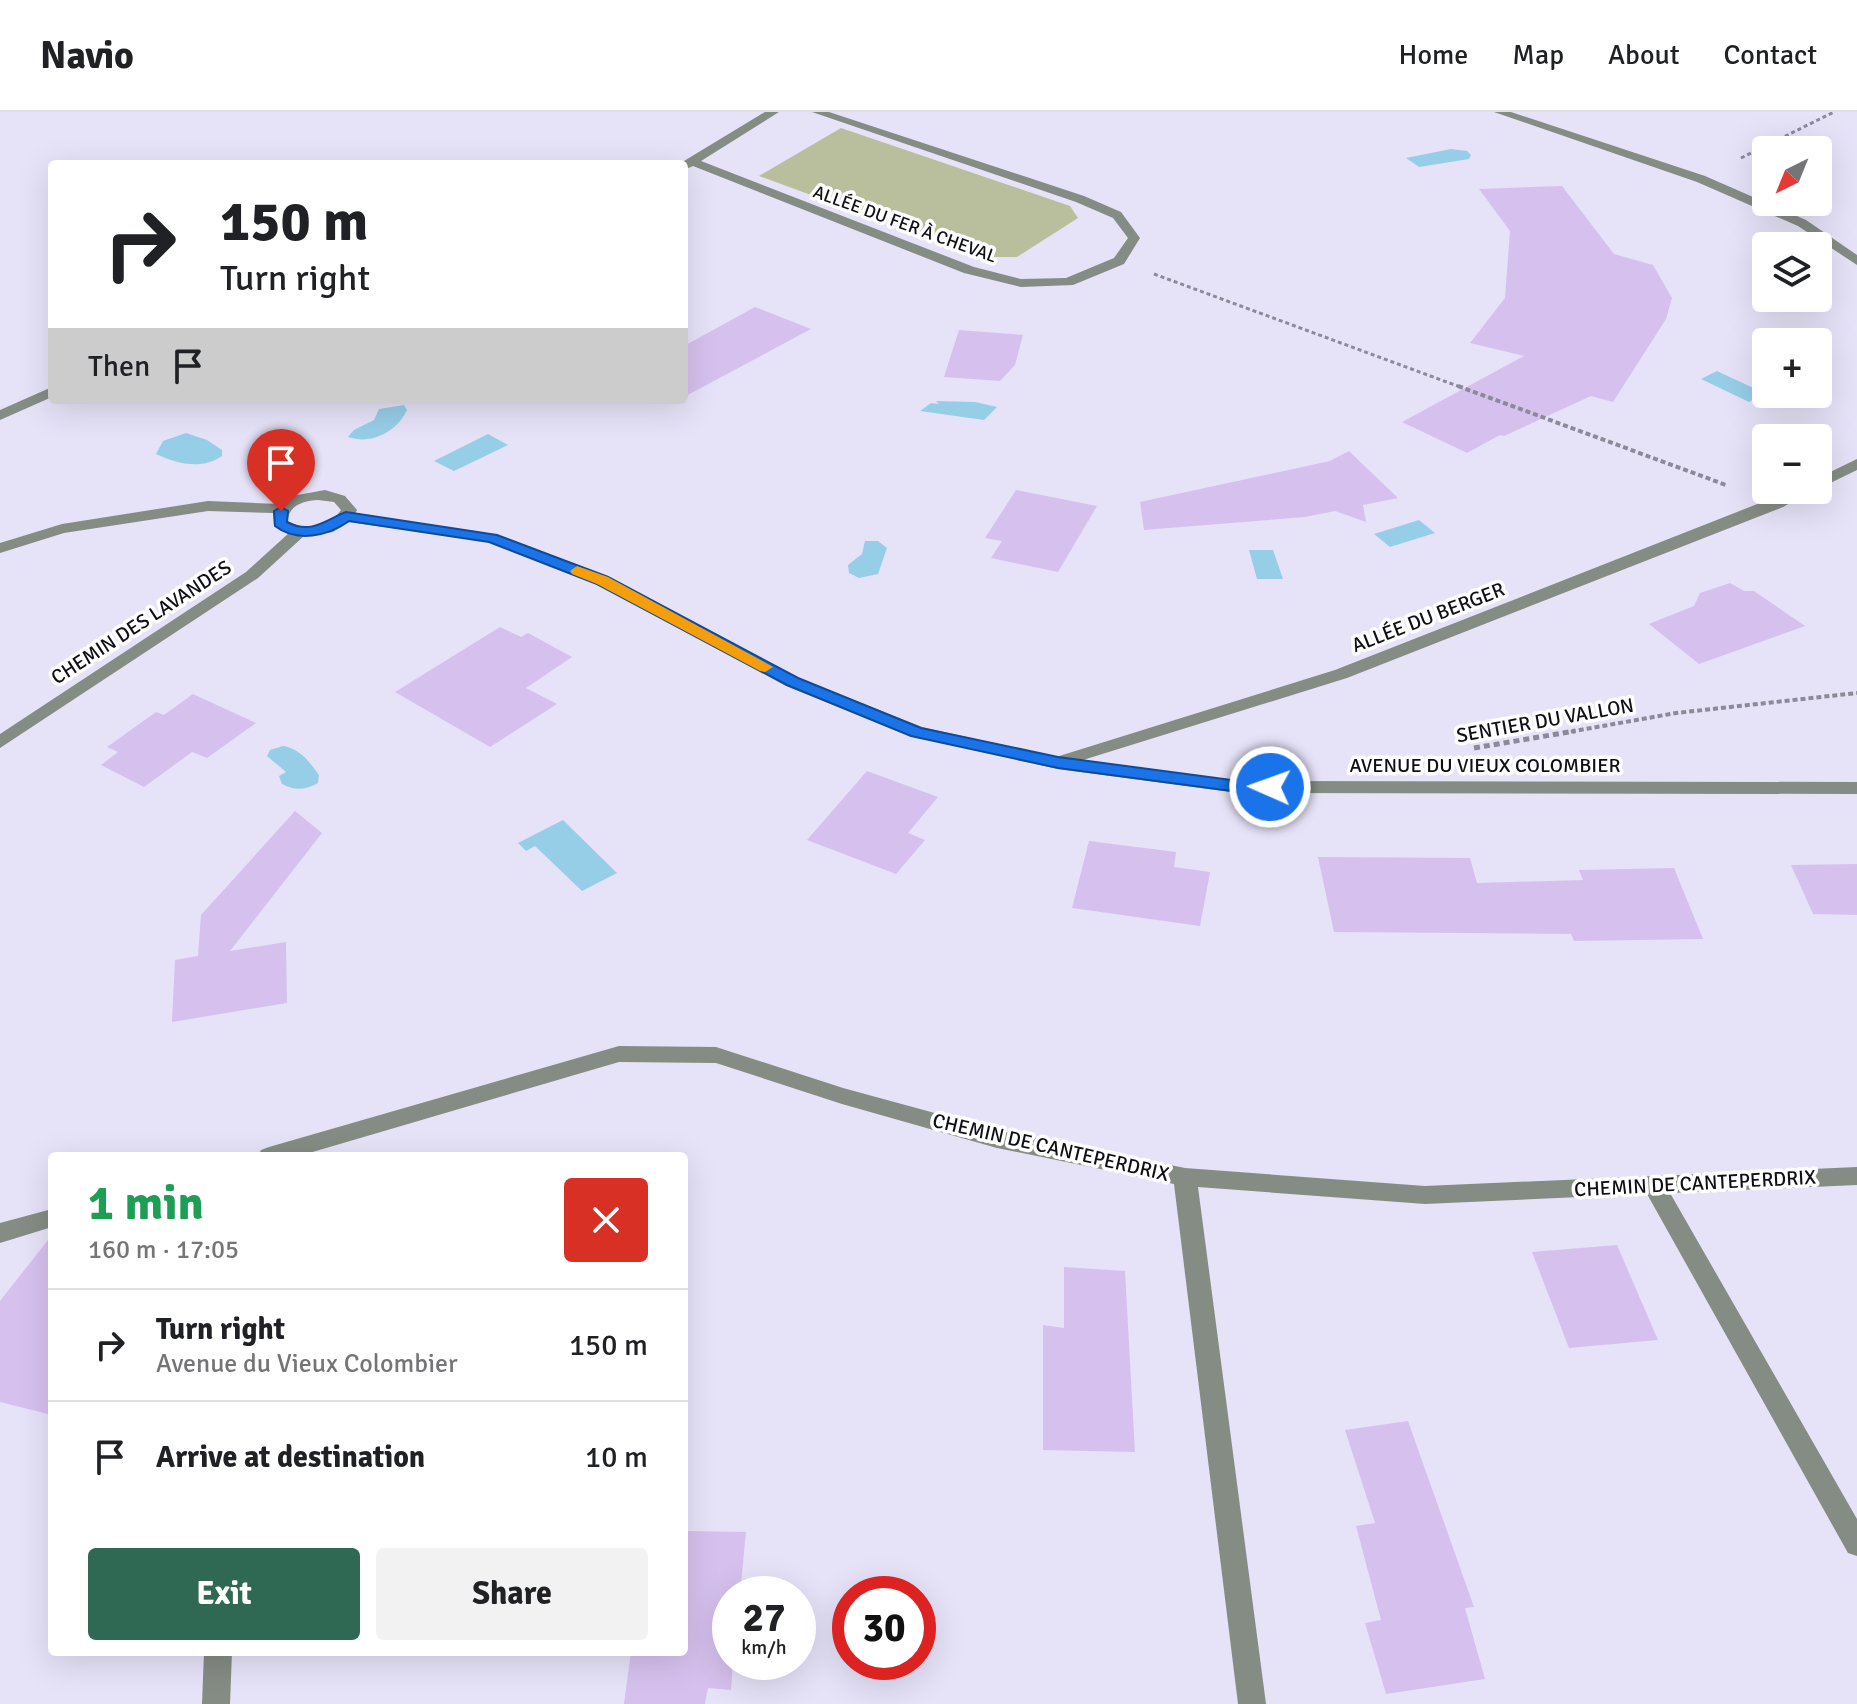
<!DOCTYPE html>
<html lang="en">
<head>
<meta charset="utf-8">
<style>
	:root { --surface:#fff; --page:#f2f2f2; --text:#202124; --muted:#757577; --line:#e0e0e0; --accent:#2f6953 }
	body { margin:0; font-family:Signika,sans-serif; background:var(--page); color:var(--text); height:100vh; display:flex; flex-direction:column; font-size:30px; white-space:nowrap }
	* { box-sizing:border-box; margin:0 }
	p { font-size:26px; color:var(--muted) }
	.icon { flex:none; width:44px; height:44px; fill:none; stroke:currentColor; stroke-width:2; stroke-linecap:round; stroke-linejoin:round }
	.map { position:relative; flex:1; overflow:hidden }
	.panel { position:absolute; left:48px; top:1040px; width:640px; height:504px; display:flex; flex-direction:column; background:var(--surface); border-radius:8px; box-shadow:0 8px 32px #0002 }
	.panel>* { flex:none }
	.hud { position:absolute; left:48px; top:48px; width:640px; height:244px; border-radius:8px; box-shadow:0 8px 32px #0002; background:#fff; color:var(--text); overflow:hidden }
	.needle { width:52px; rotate:223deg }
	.fabs { position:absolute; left:1752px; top:24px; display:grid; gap:16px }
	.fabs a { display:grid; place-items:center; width:80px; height:80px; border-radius:8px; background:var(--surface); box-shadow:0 8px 32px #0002; font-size:40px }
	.speed { position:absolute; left:712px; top:1464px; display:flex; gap:16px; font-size:40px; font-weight:700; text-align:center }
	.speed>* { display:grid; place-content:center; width:104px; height:104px; border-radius:50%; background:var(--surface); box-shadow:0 8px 32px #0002; line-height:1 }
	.speed small { font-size:20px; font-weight:400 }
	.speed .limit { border:12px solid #d22; background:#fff; color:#111 }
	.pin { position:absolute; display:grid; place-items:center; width:68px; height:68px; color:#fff; margin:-82px -34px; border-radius:50% 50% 50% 0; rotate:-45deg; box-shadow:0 0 8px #0007 }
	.pin .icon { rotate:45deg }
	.me { position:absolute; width:88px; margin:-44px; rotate:272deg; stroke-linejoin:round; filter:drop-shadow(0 0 6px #0008) }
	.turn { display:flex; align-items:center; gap:28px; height:168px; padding:0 40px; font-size:36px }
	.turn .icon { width:104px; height:104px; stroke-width:2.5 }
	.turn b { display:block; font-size:56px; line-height:68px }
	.then { display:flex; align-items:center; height:76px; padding:0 40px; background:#0003; gap:16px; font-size:30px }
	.round { display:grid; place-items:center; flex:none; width:84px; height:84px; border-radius:8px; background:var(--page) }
	.overview { display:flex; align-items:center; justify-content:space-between; height:136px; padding:0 40px }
	h1 { font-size:48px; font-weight:700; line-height:60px; color:#1e9e55 }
	.primary-button { display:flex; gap:16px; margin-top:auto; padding:16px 40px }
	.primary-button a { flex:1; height:92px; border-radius:8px; background:var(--accent); color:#fff; font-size:32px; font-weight:700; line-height:92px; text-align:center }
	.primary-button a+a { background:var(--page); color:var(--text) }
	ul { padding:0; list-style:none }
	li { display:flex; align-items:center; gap:24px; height:112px; padding:0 40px; border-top:2px solid var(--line) }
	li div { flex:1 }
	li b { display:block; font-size:30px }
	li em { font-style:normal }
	header { display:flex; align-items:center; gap:48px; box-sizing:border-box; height:112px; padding:0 40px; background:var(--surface); border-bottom:2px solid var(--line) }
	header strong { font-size:38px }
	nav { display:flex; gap:44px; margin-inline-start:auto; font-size:28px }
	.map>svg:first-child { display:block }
</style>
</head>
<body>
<header>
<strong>Navio</strong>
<nav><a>Home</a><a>Map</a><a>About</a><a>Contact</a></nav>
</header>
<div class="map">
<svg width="1857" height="1592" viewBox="0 0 1857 1592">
	<rect width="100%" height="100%" fill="#e6e2f8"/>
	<path fill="#b9be9d" d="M841,16l229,78 8,12 -61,39h-37l-221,-81z"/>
	<path fill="#97cee7" d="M1451,37l16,2 4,4 -2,4 -50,8 -13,-9z
		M1717,259l47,22 -15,9 -48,-23z
		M936,289l39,1 22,5 -13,13 -64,-9 11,-8 8,1z
		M404,293l3,5c-10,22 -36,35 -59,27l6,-7 20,-10 5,-11z
		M186,321l21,7 15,10v6c-20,14 -45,8 -66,-2l7,-13z
		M488,322l20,11 -54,26 -20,-10z
		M1419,408l16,13 -45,14 -16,-13z
		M865,429h13l9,7 -9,26 -19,4 -10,-5 -1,-8 14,-11z
		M1249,438h24l10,29h-26z
		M283,634c16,2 27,16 36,29l-1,8c-12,7 -24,8 -36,1l-3,-8 7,-4 -19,-16 3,-6z
		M563,708l54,53 -35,18 -47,-45 -9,5 -8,-8z"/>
	<path fill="#d6c1ee" d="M1562,74l52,68 39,11 19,33 -6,21 -53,83 -22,-6 -87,40 -4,-1 -33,18 -65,-31 122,-66 -54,-13 35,-45 5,-67 -31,-42z
		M755,195l56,22 -127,68v-51z
		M959,218l64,5 -8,30 -15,16 -56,-4z
		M1349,339l49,47 -35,7 3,17 -31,-11 -30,6 -161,13 -4,-28 190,-41z
		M1016,378l81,16 -39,66 -67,-14 11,-17 -17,-3z
		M1730,471l14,8h10l51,35 -106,38 -50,-40 45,-18 6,-13z
		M500,515l21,10 7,-4 44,24 -46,31 31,16 -67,43 -95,-55z
		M193,582l63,29 -49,35 -15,-6 -48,35 -43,-22 17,-13 -11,-5 49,-35 8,3z
		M867,659l71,26 -30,36 17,7 -29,34 -89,-34z
		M295,699l27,22 -92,118 56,-9 1,61 -115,19 3,-62 23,-4 3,-41z
		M1089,729l87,11 -2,15 36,5 -10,54 -128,-18z
		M1318,745l152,1 7,25 106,-3 -4,-10 95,-2 29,71 -129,2 -3,-7 -237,-2z
		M1857,752v51l-44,-1 -22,-49z
		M52,1123v180l-52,-13v-101z
		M1617,1133l41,95 -89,8 -37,-96z
		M1064,1155l61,4 10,181 -92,-2v-125l21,3z
		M1408,1309l66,186 -9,1 20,71 -99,15 -21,-71 16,-3 -25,-94 19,-3 -30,-93z
		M684,1419l62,1 -6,62h-10v68h3l-2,28 -23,-2 -3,16h-81l7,-52h53z"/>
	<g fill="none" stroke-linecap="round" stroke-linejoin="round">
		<path stroke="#8c8999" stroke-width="3" stroke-dasharray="4 3" stroke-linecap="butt" d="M1741,46l93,-46
			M1154,162l309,114"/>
		<path stroke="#8c8999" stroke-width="4" stroke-dasharray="5 3" stroke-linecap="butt" d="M1458,274l268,99
			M1563,621l113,-20 181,-20"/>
		<path stroke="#8c8999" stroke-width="5" stroke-dasharray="6 4" stroke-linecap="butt" d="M1474,636l101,-17"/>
		<path fill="#858c84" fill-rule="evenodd" d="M765,0h14l-78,49 273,106 47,12 45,-1 48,-20 14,-20 -15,-20 -37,-16 -264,-90h17l255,84 37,16 19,26 -16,26 -51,21 -52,2 -57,-14 -271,-107 -9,4v-6h-5z
			M1494,0h17l194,64 101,44 51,35v10l-59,-39 -101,-44z
			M52,275v10l-52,23v-10z
			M1857,347v11l-39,19v-11z
			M325,378l20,6 12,14 -2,4 143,21 110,41 190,102 124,49 134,30 279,-87 458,-180h20l-30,17 -436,171 -264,82 156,21 618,1v12l-618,-1 -181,-24 -147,-33 -125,-50 -190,-102 -107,-42 -140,-20 -16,10 -29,4 -46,42 -258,170v-14l246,-162 43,-39 -15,-7 -1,-13 -65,-2 -144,22 -64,20v-10l62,-19 146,-23 71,3 13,-8zM318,388l16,2 7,8c-12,19 -35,22 -53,11 0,-16 16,-20 30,-21z
			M619,934l97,1 127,41 154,42 188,38 240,18 432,-19v18l-187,8 187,326v37l-9,-3 -201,-359 -222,10 -227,-17 68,517h-28l-64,-520 -177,-36 -155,-44 -126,-41 -97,-1 -320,94h-41l3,-6 8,-3z
			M52,1097v18l-52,16v-20z
			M204,1540h28l-2,52h-28z"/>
	</g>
	<path fill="#1a73e8" stroke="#114b97" stroke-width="2" d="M281,395l7,4 -1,11c24,13 38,-2 59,-10l151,23 111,42 190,101 123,50 137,29 181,24h31l8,6 -8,5h-31l-181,-24 -147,-32 -124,-51 -190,-101 -108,-42 -140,-21c-21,15 -52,22 -74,5l-1,-15z"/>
	<path fill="#f59e0b" d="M577,454l31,11 165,90 -8,5 -5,-1 -163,-87 -25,-10 -2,-3z"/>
	<g text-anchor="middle" stroke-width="7" stroke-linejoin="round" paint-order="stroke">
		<g font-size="18" fill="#100f16" stroke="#fff">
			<text transform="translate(905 112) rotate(20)" y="6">ALLÉE DU FER À CHEVAL</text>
		</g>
		<g font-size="20" fill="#100f16" stroke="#fff">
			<text transform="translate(1428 505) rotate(-21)" y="7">ALLÉE DU BERGER</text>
			<text transform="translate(141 510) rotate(-33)" y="7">CHEMIN DES LAVANDES</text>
			<text transform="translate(1545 608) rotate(-10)" y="7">SENTIER DU VALLON</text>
			<text x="1485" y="660">AVENUE DU VIEUX COLOMBIER</text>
			<text transform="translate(1051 1035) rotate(13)" y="7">CHEMIN DE CANTEPERDRIX</text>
			<text transform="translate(1695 1071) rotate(-3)" y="7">CHEMIN DE CANTEPERDRIX</text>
		</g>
	</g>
</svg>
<div class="fabs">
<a><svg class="needle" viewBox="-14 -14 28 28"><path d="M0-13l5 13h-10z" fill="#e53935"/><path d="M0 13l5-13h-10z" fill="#757577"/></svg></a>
<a><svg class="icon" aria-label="layers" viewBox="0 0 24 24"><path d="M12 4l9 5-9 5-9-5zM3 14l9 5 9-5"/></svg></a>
<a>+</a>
<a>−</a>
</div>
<div class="speed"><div>27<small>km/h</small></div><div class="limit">30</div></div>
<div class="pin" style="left:281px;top:399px;background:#d93025"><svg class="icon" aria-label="arrive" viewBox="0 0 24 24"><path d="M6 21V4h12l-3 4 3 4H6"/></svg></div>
<svg class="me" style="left:1270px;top:675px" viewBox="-20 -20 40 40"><circle r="17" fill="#1a73e8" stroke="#fff" stroke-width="3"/><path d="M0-11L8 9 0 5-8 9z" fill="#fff"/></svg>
<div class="hud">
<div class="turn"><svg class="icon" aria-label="right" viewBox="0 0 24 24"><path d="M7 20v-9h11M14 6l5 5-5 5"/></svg><div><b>150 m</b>Turn right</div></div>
<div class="then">Then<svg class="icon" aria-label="arrive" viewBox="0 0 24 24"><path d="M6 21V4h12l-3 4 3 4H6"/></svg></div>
</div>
<section class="panel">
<div class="overview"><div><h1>1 min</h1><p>160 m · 17:05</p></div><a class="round" style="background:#d93025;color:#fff"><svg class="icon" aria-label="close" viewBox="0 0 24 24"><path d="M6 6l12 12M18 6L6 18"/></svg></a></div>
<ul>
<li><svg class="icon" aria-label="right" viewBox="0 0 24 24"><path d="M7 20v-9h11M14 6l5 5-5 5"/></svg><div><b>Turn right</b><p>Avenue du Vieux Colombier</p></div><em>150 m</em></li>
<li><svg class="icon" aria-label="arrive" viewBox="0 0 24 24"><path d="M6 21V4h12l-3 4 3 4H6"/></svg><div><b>Arrive at destination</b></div><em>10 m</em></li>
</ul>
<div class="primary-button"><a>Exit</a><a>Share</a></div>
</section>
</div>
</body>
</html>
